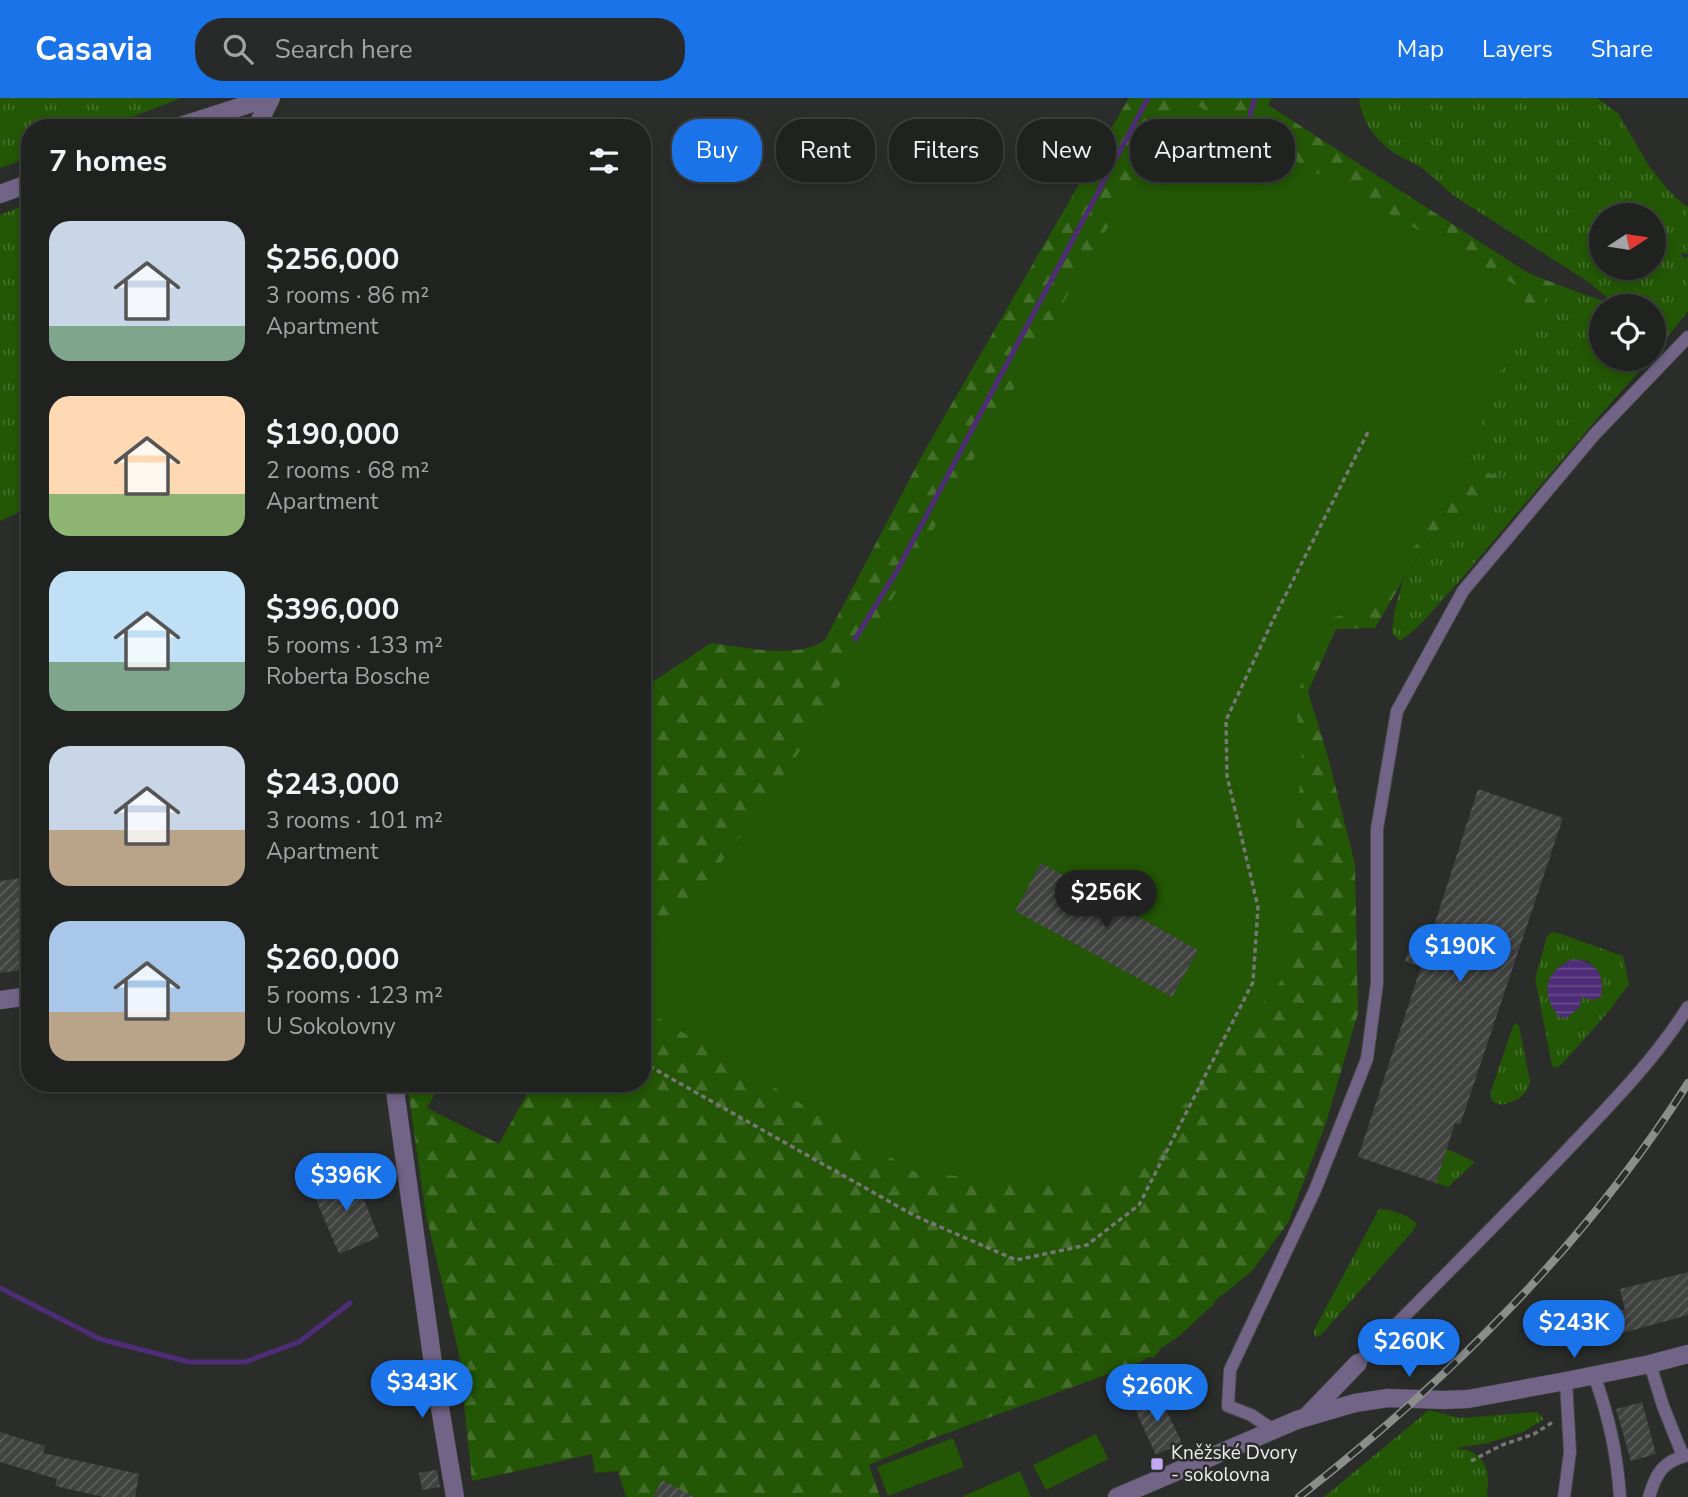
<!DOCTYPE html>
<html lang="en">
<head>
<meta charset="utf-8">
<style>
  :root { --surface:#202220; --page:#282a29; --text:#f1f3f6; --muted:#a2a4a5; --line:#3d3f3e; --accent:#1a73e8 }
  body { margin:0; font-family:"Nunito Sans",sans-serif; background:var(--page); color:var(--text); height:100vh; display:flex; flex-direction:column; font-size:26px; white-space:nowrap }
  * { box-sizing:border-box; margin:0 }
  p { font-size:23px; color:var(--muted) }
  .icon { flex:none; width:38px; height:38px; fill:none; stroke:currentColor; stroke-width:2; stroke-linecap:round; stroke-linejoin:round }
  .map { position:relative; flex:1; overflow:hidden }
  .sheet { position:absolute; left:21px; top:21px; width:630px; height:973px; display:flex; flex-direction:column; background:var(--surface); border-radius:28px; box-shadow:0 4px 10px #0003,0 0 0 2px var(--line) }
  .sheet>* { flex:none }
  .banner { position:absolute; left:672px; top:21px; width:665px; height:63px; display:flex; gap:14px }
  .needle { width:46px; rotate:78deg }
  .buttons { position:absolute; left:1589px; top:105px; display:grid; gap:14px }
  .buttons a { display:grid; place-items:center; width:77px; height:77px; border-radius:50%; background:var(--surface); box-shadow:0 4px 10px #0003,0 0 0 2px var(--line); font-size:35px }
  .price { position:absolute; translate:-50% -60px; padding:0 16px; border-radius:24px; background:var(--accent); color:#fff; font-size:23px; line-height:46px; filter:drop-shadow(0 2px 4px #0008) }
  .price::after { content:''; position:absolute; left:50%; top:42px; width:21px; height:16px; margin-left:-10px; background:inherit; clip-path:polygon(0 0,100% 0,50% 100%) }
  .price.active { background:#222; color:#fff }
  ul { padding:0; list-style:none }
  li { display:flex; align-items:center; gap:21px; height:175px; padding:0 28px }
  li span { display:grid; place-items:center; flex:none; width:196px; height:140px; border-radius:21px; color:#555 }
  li>.icon { margin-inline-start:auto }
  span .icon { width:84px; height:84px; fill:#fffc; stroke-width:1 }
  li b { font-size:30px }
  h2 { display:flex; justify-content:space-between; align-items:center; height:84px; padding:0 28px; font-size:30px }
  .pill { padding:0 24px; border-radius:28px; background:var(--surface); box-shadow:0 4px 10px #0003,0 0 0 2px var(--line); font-size:24px; line-height:63px }
  .pill.active { background:var(--accent); color:#fff }
  header { display:flex; align-items:center; gap:42px; box-sizing:border-box; height:98px; padding:0 35px; background:var(--accent); color:#fff }
  header strong { font-size:33px }
  nav { display:flex; gap:38px; margin-inline-start:auto; font-size:24px }
  .search { width:490px; height:63px; background:var(--page); display:flex; align-items:center; gap:18px; box-sizing:border-box; padding:0 24px; border-radius:28px; color:var(--muted); font-size:26px }
  .map>svg:first-child { display:block }
</style>
</head>
<body>
<header>
<strong>Casavia</strong>
<div class="search"><svg class="icon" aria-label="search" viewBox="0 0 24 24"><circle cx="10" cy="10" r="6"/><path d="M15 15l6 6"/></svg>Search here</div>
<nav><a>Map</a><a>Layers</a><a>Share</a></nav>
</header>
<div class="map">
<svg width="1688" height="1399" viewBox="0 0 1688 1399">
  <defs>
    <pattern id="grass-tufts" width="24" height="20" patternUnits="userSpaceOnUse" patternTransform="scale(1.75)"><rect width="24" height="20" fill="#235605"/><path d="M3 7l-1-3M5 7V3M7 7l1-3M15 17l-1-3M17 17v-4M19 17l1-3" fill="none" stroke="#436f2a"/></pattern>
    <pattern id="forest-firs" width="22" height="20" patternUnits="userSpaceOnUse" patternTransform="scale(1.75)"><rect width="22" height="20" fill="#235605"/><path d="M5 1l3.5 6h-7zM16 11l3.5 6h-7z" fill="#436f2a"/></pattern>
    <pattern id="water-rules" width="6" height="5" patternUnits="userSpaceOnUse" patternTransform="scale(1.75)"><rect width="6" height="5" fill="#4f2c77"/><path d="M0 2.5h6" fill="none" stroke="#684b8a"/></pattern>
    <pattern id="building-hatch" width="6" height="6" patternUnits="userSpaceOnUse" patternTransform="scale(1.75)"><rect width="6" height="6" fill="#414341"/><path d="M-1 1l2-2M0 6l6-6M5 7l2-2" fill="none" stroke="#5d5e5d"/></pattern>
  </defs>
  <rect width="100%" height="100%" fill="#2b2d2b"/>
  <g fill="url(#grass-tufts)" fill-rule="evenodd">
    <path d="M 0,0 L 181,0 L 104,30 L 30,30 L 30,59 L 0,70 Z"/>
    <path d="M 1359,0 L 1597,0 L 1618,15 L 1649,68 L 1670,94 L 1683,106 L 1688,109 L 1688,156 L 1684,155 L 1681,156 L 1683,159 L 1686,160 L 1688,158 L 1688,213 L 1654,256 L 1654,208 L 1601,208 L 1601,261 L 1650,261 L 1602,315 L 1456,487 L 1418,529 L 1400,543 L 1392,535 L 1394,515 L 1403,482 L 1430,441 L 1473,407 L 1495,377 L 1476,370 L 1468,359 L 1494,263 L 1515,234 L 1551,195 L 1561,192 L 1572,192 L 1603,203 L 1609,201 L 1590,185 L 1457,100 C 1445,91 1435,80 1423,71 C 1414,64 1403,61 1394,55 C 1375,41 1361,23 1359,0 ZM 1601,117 L 1654,117 L 1654,170 L 1601,170 Z"/>
    <path d="M 30,105 L 30,409 L 0,423 L 0,117 Z"/>
    <path d="M 1552,834 L 1558,835 L 1623,858 L 1629,886 L 1610,912 L 1562,966 L 1557,970 L 1552,968 L 1535,880 L 1547,839 ZM 1573,861 L 1588,863 L 1600,875 L 1582,899 L 1559,868 Z"/>
    <path d="M 1516,925 L 1519,928 L 1530,983 C 1528,998 1515,1004 1501,1007 L 1492,1003 L 1490,996 L 1513,928 Z"/>
    <path d="M 1447,1051 L 1475,1064 L 1448,1089 L 1436,1085 Z"/>
    <path d="M 1379,1111 C 1390,1111 1410,1118 1417,1126 L 1412,1134 L 1321,1237 L 1316,1239 L 1314,1237 L 1314,1232 Z"/>
    <path d="M 1429,1312 L 1460,1320 L 1537,1314 L 1544,1321 L 1523,1334 L 1488,1345 L 1456,1350 C 1460,1351 1463,1351 1467,1352 C 1490,1360 1489,1379 1487,1399 L 1324,1399 Z"/>
  </g>
  <path fill="url(#forest-firs)" d="M 1129,0 L 1272,0 L 1268,7 L 1528,175 L 1572,192 L 1561,192 L 1551,195 L 1515,234 L 1494,263 L 1468,359 L 1476,370 L 1495,377 L 1503,391 L 1484,408 L 1473,407 L 1430,441 L 1403,482 L 1375,530 L 1336,531 L 1308,594 L 1328,659 L 1355,766 L 1358,915 L 1326,1025 L 1288,1125 L 1252,1173 L 1215,1203 L 1214,1206 L 1178,1239 L 1161,1250 L 1154,1260 L 1148,1259 L 1138,1265 L 928,1342 L 869,1367 L 880,1399 L 626,1399 L 618,1373 L 595,1375 L 592,1356 L 472,1383 L 459,1256 L 426,1117 L 407,985 L 441,985 L 427,1010 L 499,1046 L 533,985 L 642,985 L 642,591 L 711,545 C 742,549 799,562 825,542 L 925,352 Z"/>
  <g fill="#235605">
    <path d="M 1184,0 L 1528,194 L 1462,380 L 1373,509 L 1331,520 L 1295,600 L 1302,661 L 1283,880 L 1119,1090 L 917,1075 L 642,910 L 642,870 L 779,687 L 917,460 L 1053,222 Z"/>
    <path d="M 1096,1336 L 1108,1361 L 1046,1392 L 1033,1367 Z"/>
    <path d="M 953,1340 L 964,1369 L 888,1398 L 877,1369 Z"/>
    <path d="M 1020,1373 L 1031,1399 L 964,1399 L 964,1398 Z"/>
  </g>
  <path fill="url(#water-rules)" d="M 1573,861 C 1596,864 1605,875 1601,899 L 1593,902 L 1582,899 L 1579,910 L 1566,920 L 1559,919 C 1540,894 1544,874 1573,861 Z"/>
  <g fill="none" stroke-linecap="round" stroke-linejoin="round">
    <g stroke="#4f2c77" stroke-width="5">
      <path d="M 1250,16 L 1255,0"/>
      <path d="M 855,541 L 898,471 L 1148,0"/>
      <path d="M 0,1190 L 100,1241 L 189,1264 L 245,1264 L 299,1244 L 350,1205"/>
    </g>
  </g>
  <g fill="url(#building-hatch)">
    <path d="M 1478,691 L 1563,720 L 1460,1027 L 1455,1025 L 1436,1085 L 1358,1059 L 1421,869 L 1405,863 L 1410,847 L 1426,853 Z"/>
    <path d="M 1041,765 L 1198,852 L 1172,899 L 1015,813 Z"/>
    <path d="M 30,779 L 30,871 L 0,875 L 0,783 Z"/>
    <path d="M 353,1075 L 379,1139 L 339,1156 L 312,1092 Z"/>
    <path d="M 1688,1174 L 1688,1217 L 1600,1241 L 1595,1220 L 1625,1212 L 1620,1191 Z"/>
    <path d="M 1158,1295 L 1182,1345 L 1156,1357 L 1133,1307 Z"/>
    <path d="M 1642,1304 L 1656,1356 L 1631,1363 L 1616,1311 Z"/>
    <path d="M 0,1334 L 45,1348 L 43,1355 L 139,1376 L 135,1399 L 104,1399 L 55,1388 L 57,1381 L 0,1364 Z"/>
    <path d="M 437,1372 L 440,1389 L 422,1392 L 419,1375 Z"/>
    <path d="M 662,1382 L 694,1399 L 653,1399 Z"/>
  </g>
  <g fill="none" stroke-linecap="round" stroke-linejoin="round">
    <defs>
      <g id="service">
        <path d="M 1358,1265 C 1429,1193 1502,1121 1571,1048 C 1613,1004 1656,960 1688,909"/>
        <path d="M 1650,1266 L 1663,1308 L 1683,1358"/>
        <path d="M 1594,1277 C 1609,1319 1617,1355 1620,1399"/>
        <path d="M 1272,1331 L 1251,1317 L 1228,1308 L 1230,1272 L 1315,1092 L 1367,961 L 1377,885 L 1377,731 L 1397,613 L 1463,493 L 1595,336 L 1688,239"/>
        <path d="M 1564,1399 L 1570,1354 L 1566,1283"/>
        <path d="M 1649,1399 C 1656,1375 1663,1363 1688,1357"/>
      </g>
      <g id="minor">
        <path d="M 174,30 L 268,0"/>
        <path d="M 256,30 L 271,0"/>
        <path d="M 0,96 L 30,85"/>
        <path d="M 0,902 L 30,898"/>
        <path d="M 394,985 L 435,1280 L 455,1399"/>
        <path d="M 1307,1318 L 1358,1265"/>
      </g>
      <path id="tertiary" d="M 1117,1399 L 1297,1322 L 1355,1305 L 1388,1300 L 1444,1302 L 1468,1301 L 1566,1283 L 1650,1266 L 1688,1256"/>
    </defs>
    <use href="#service" stroke="#464846" stroke-width="14"/>
    <use href="#minor" stroke="#464846" stroke-width="19"/>
    <use href="#tertiary" stroke="#464846" stroke-width="19"/>
    <g stroke="#757775" stroke-width="3.5" stroke-dasharray="5 3.5" stroke-linecap="butt">
      <path d="M 642,964 L 915,1118 L 1016,1162 L 1087,1147 L 1139,1107 L 1253,884 L 1258,809 L 1227,678 L 1226,622 L 1273,522 L 1369,332"/>
      <path d="M 1471,1363 L 1502,1347 L 1534,1336 L 1553,1324"/>
    </g>
    <use href="#service" stroke="#726487" stroke-width="12"/>
    <use href="#minor" stroke="#726487" stroke-width="18"/>
    <use href="#tertiary" stroke="#726487" stroke-width="18"/>
    <defs>
      <path id="rail" d="M 1299,1399 C 1450,1281 1585,1147 1688,985"/>
    </defs>
    <use href="#rail" stroke="#8c8e8c" stroke-width="8"/>
    <use href="#rail" stroke="#2b2d2b" stroke-width="5" stroke-dasharray="16" stroke-linecap="butt"/>
  </g>
  <rect fill="#c4a7f1" stroke="#2b2d2b" stroke-width="2.5" x="1150" y="1359" width="14" height="14" rx="3.5"/>
  <g text-anchor="middle" dominant-baseline="central" stroke-width="5" stroke-linejoin="round" paint-order="stroke">
    <g font-size="19" fill="#ecedeb" stroke="#2b2d2b" text-anchor="start">
      <text x="1171" y="1355">Kněžské Dvory<tspan x="1171" dy="22">- sokolovna</tspan></text>
    </g>
  </g>
</svg>
<div class="buttons">
<a><svg class="needle" viewBox="-14 -14 28 28"><path d="M0-13l5 13h-10z" fill="#e53935"/><path d="M0 13l5-13h-10z" fill="#a2a4a5"/></svg></a>
<a><svg class="icon" aria-label="locate" viewBox="0 0 24 24"><circle cx="12" cy="12" r="6"/><path d="M12 2v4M12 18v4M2 12h4M18 12h4"/></svg></a>
</div>
<b class="price active" style="left:1106px;top:832px">$256K</b>
<b class="price" style="left:1460px;top:886px">$190K</b>
<b class="price" style="left:346px;top:1115px">$396K</b>
<b class="price" style="left:1574px;top:1262px">$243K</b>
<b class="price" style="left:1409px;top:1281px">$260K</b>
<b class="price" style="left:422px;top:1322px">$343K</b>
<b class="price" style="left:1157px;top:1326px">$260K</b>
<div class="banner">
<a class="pill active">Buy</a>
<a class="pill">Rent</a>
<a class="pill">Filters</a>
<a class="pill">New</a>
<a class="pill">Apartment</a>
</div>
<section class="sheet">
<h2>7 homes<svg class="icon" aria-label="filters" viewBox="0 0 24 24"><path d="M4 7h16M4 17h16"/><circle cx="9" cy="7" r="2"/><circle cx="15" cy="17" r="2"/></svg></h2>
<ul>
<li><span style="background:linear-gradient(#c9d6e8 75%,#7fa58c 0)"><svg class="icon" aria-label="home" viewBox="0 0 24 24"><path d="M3 11l9-7 9 7M6 9v11h12V9"/></svg></span><div><b>$256,000</b><p>3 rooms · 86 m²</p><p>Apartment</p></div></li>
<li><span style="background:linear-gradient(#ffd9b3 70%,#8fb573 0)"><svg class="icon" aria-label="home" viewBox="0 0 24 24"><path d="M3 11l9-7 9 7M6 9v11h12V9"/></svg></span><div><b>$190,000</b><p>2 rooms · 68 m²</p><p>Apartment</p></div></li>
<li><span style="background:linear-gradient(#bfe0f5 65%,#7fa58c 0)"><svg class="icon" aria-label="home" viewBox="0 0 24 24"><path d="M3 11l9-7 9 7M6 9v11h12V9"/></svg></span><div><b>$396,000</b><p>5 rooms · 133 m²</p><p>Roberta Bosche</p></div></li>
<li><span style="background:linear-gradient(#c9d6e8 60%,#b9a48a 0)"><svg class="icon" aria-label="home" viewBox="0 0 24 24"><path d="M3 11l9-7 9 7M6 9v11h12V9"/></svg></span><div><b>$243,000</b><p>3 rooms · 101 m²</p><p>Apartment</p></div></li>
<li><span style="background:linear-gradient(#a9c7e8 65%,#b9a48a 0)"><svg class="icon" aria-label="home" viewBox="0 0 24 24"><path d="M3 11l9-7 9 7M6 9v11h12V9"/></svg></span><div><b>$260,000</b><p>5 rooms · 123 m²</p><p>U Sokolovny</p></div></li>
</ul>
</section>
</div>
</body>
</html>
